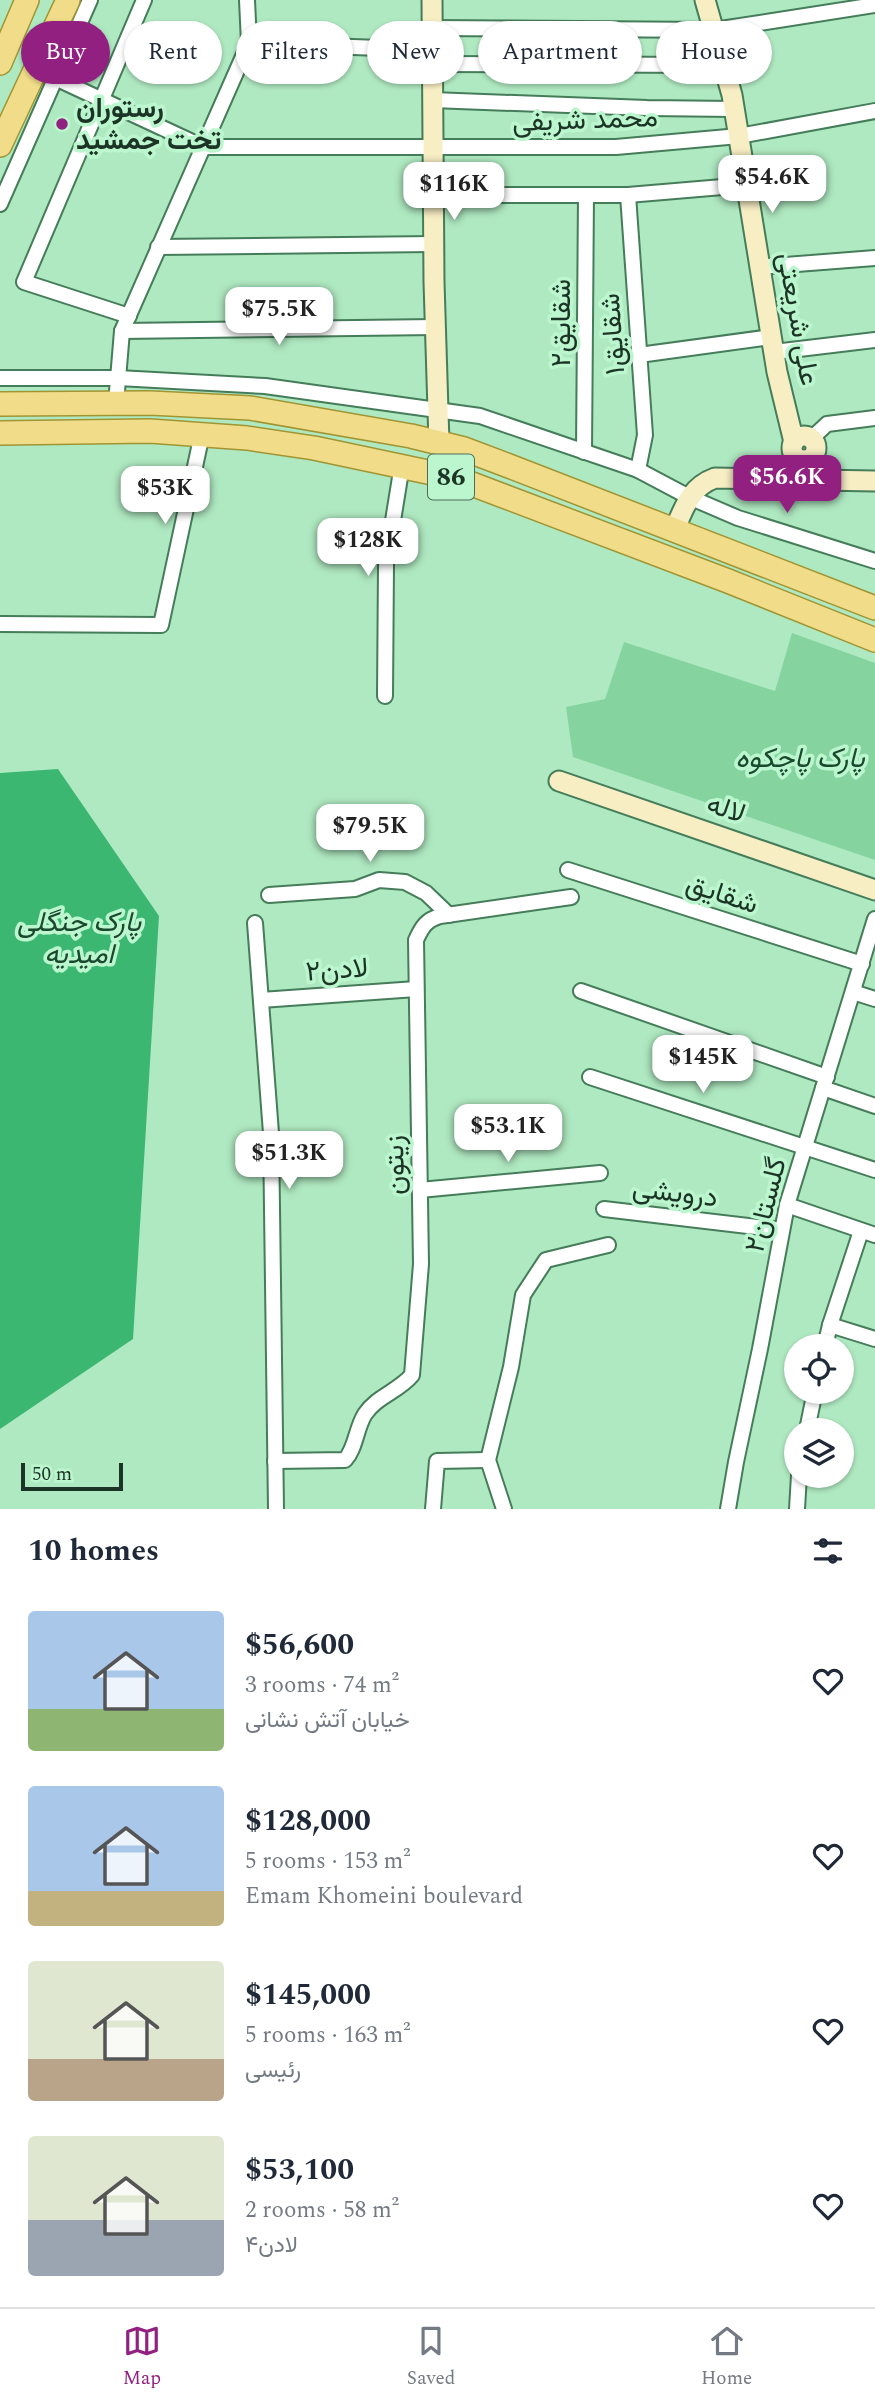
<!DOCTYPE html>
<html lang="en">
<head>
<meta charset="utf-8">
<style>
  :root { --surface:#fff; --page:#f2f2f3; --text:#1f2937; --muted:#747a83; --line:#e0e1e3; --accent:#912080 }
  body { margin:0; font-family:Spectral,Vazirmatn,serif; background:var(--page); color:var(--text); height:100vh; display:flex; flex-direction:column; font-size:26px; white-space:nowrap }
  * { box-sizing:border-box; margin:0 }
  p { font-size:23px; color:var(--muted) }
  .icon { flex:none; width:38px; height:38px; fill:none; stroke:currentColor; stroke-width:2; stroke-linecap:round; stroke-linejoin:round }
  .map { position:relative; height:1509px; overflow:hidden }
  .panel { display:flex; flex-direction:column; background:var(--surface); flex:1 }
  .panel>* { flex:none }
  .top-card { position:absolute; left:21px; top:21px; width:833px; height:63px; display:flex; gap:14px }
  .tools { position:absolute; left:784px; top:1334px; display:grid; gap:14px }
  .tools a { display:grid; place-items:center; width:70px; height:70px; border-radius:50%; background:var(--surface); box-shadow:0 2px 5px #0004; font-size:35px }
  .scale { position:absolute; left:21px; bottom:18px; width:102px; box-sizing:border-box; padding-left:7px; border:4px solid #1c3425; border-top:0; font-size:19px; line-height:24px; white-space:nowrap; color:#1c3425; -webkit-text-stroke:5px #bbf6ce; paint-order:stroke }
  .price { position:absolute; translate:-50% -60px; padding:0 16px; border-radius:14px; background:#fff; color:#222; font-size:23px; line-height:46px; filter:drop-shadow(0 2px 4px #0008) }
  .price::after { content:''; position:absolute; left:50%; top:42px; width:21px; height:16px; margin-left:-10px; background:inherit; clip-path:polygon(0 0,100% 0,50% 100%) }
  .price.selected { background:var(--accent); color:#fff }
  ul { padding:0; list-style:none }
  li { display:flex; align-items:center; gap:21px; height:175px; padding:0 28px }
  li span { display:grid; place-items:center; flex:none; width:196px; height:140px; border-radius:7px; color:#555 }
  li>.icon { margin-inline-start:auto }
  span .icon { width:84px; height:84px; fill:#fffc; stroke-width:1 }
  li b { font-size:30px }
  h2 { display:flex; justify-content:space-between; align-items:center; height:84px; padding:0 28px; font-size:30px }
  .tag { padding:0 24px; border-radius:32px; background:var(--surface); box-shadow:0 2px 5px #0004; font-size:24px; line-height:63px }
  .tag.selected { background:var(--accent); color:#fff }
  .tab-bar { display:flex; justify-content:space-around; align-items:center; height:98px; border-top:2px solid var(--line); background:var(--surface); font-size:19px; color:var(--muted) }
  .tab-bar a { display:grid; justify-items:center; gap:4px }
  .tab-bar .selected { color:var(--accent) }
  .map>svg:first-child { display:block }
</style>
</head>
<body>
<div class="map">
<svg width="875" height="1509" viewBox="0 0 875 1509">
  <rect width="100%" height="100%" fill="#afe9c1"/>
  <path fill="#85d4a0" d="M 792,633 L 875,663 L 875,860 L 573,757 L 566,707 L 605,699 L 624,642 L 775,691 Z"/>
  <path fill="#3bb772" d="M 58,769 L 159,916 L 133,1339 L 0,1429 L 0,773 Z"/>
  <g fill="none" stroke-linecap="round" stroke-linejoin="round">
    <defs>
      <g id="street">
        <path d="M 431,28 L 714,30 L 875,5"/>
        <path d="M 249,43 L 432,50"/>
        <path d="M 432,64 L 723,65"/>
        <path d="M 36,69 L 203,147 L 616,147 L 739,136 L 875,111"/>
        <path d="M 432,100 L 647,108 L 734,109"/>
        <path d="M 433,195 L 628,195 L 746,185"/>
        <path d="M 628,195 L 645,435 L 638,470"/>
        <path d="M 0,204 L 90,0"/>
        <path d="M 158,247 L 434,244"/>
        <path d="M 760,267 L 875,258"/>
        <path d="M 129,316 L 24,282 L 144,0"/>
        <path d="M 122,331 L 436,327"/>
        <path d="M 774,352 L 875,340"/>
        <path d="M 639,355 L 771,337"/>
        <path d="M 0,378 L 118,378 L 265,386 L 480,416 L 638,470 L 689,497 L 738,518 L 875,561"/>
        <path d="M 116,403 L 122,331 L 249,43 L 247,0"/>
        <path d="M 811,439 L 827,424 L 875,418"/>
        <path d="M 584,452 L 586,195"/>
        <path d="M 0,624 L 161,625 L 202,434"/>
        <path d="M 385,696 L 386,564 L 402,465"/>
        <path d="M 568,870 L 862,964"/>
        <path d="M 269,895 L 355,889 L 379,880 L 405,882 L 426,893 L 449,915"/>
        <path d="M 255,923 L 271,1133 L 276,1509"/>
        <path d="M 581,991 L 827,1077"/>
        <path d="M 853,992 L 875,999"/>
        <path d="M 261,1000 L 416,989"/>
        <path d="M 590,1077 L 875,1170"/>
        <path d="M 823,1088 L 875,1106"/>
        <path d="M 420,1190 L 600,1173"/>
        <path d="M 787,1205 L 875,1235"/>
        <path d="M 604,1209 L 782,1230"/>
        <path d="M 861,1231 L 830,1325 L 875,1339"/>
        <path d="M 825,1346 L 830,1325"/>
        <path d="M 807,1430 L 815,1391"/>
        <path d="M 275,1461 L 345,1460 C 356,1448 356,1428 365,1414 C 377,1396 399,1391 412,1375 L 421,1264 L 416,940 C 422,927 426,920 440,916 L 571,897"/>
        <path d="M 433,1509 L 437,1461 L 488,1460"/>
        <path d="M 504,1509 L 488,1460 L 511,1367 L 523,1295 L 546,1260 L 608,1245"/>
        <path d="M 728,1509 L 736,1462 L 760,1349 L 787,1205 L 875,919"/>
        <path d="M 797,1509 L 799,1475"/>
      </g>
      <g id="secondary">
        <path d="M 432,0 L 434,282 L 439,443"/>
        <path d="M 705,0 L 732,95 L 777,372 L 794,442"/>
        <circle cx="804" cy="448" r="12"/>
        <path d="M 674,531 C 684,508 690,487 715,478 L 875,481"/>
        <path d="M 559,781 L 875,890"/>
      </g>
      <g id="primary">
        <path d="M 0,63 L 27,0"/>
        <path d="M 0,145 L 68,0"/>
        <path d="M 0,404 L 150,403 L 250,408 L 411,436 L 464,449 L 509,466 L 875,608"/>
        <path d="M 0,433 L 150,431 L 247,438 L 314,448 L 456,478 L 728,581 L 875,640"/>
      </g>
    </defs>
    <use href="#street" stroke="#457c59" stroke-width="18"/>
    <use href="#secondary" stroke="#457c59" stroke-width="23"/>
    <use href="#primary" stroke="#a19433" stroke-width="26"/>
    <use href="#street" stroke="#fff" stroke-width="14"/>
    <use href="#secondary" stroke="#f8eec4" stroke-width="19"/>
    <use href="#primary" stroke="#f1dd89" stroke-width="23"/>
  </g>
  <circle fill="#912080" stroke="#bbf6ce" stroke-width="2.5" cx="62" cy="124" r="7"/>
  <g text-anchor="middle" dominant-baseline="central" stroke-width="7" stroke-linejoin="round" paint-order="stroke">
    <rect fill="#bbf6ce" stroke="#4c6e58" stroke-width="2" x="428" y="454.5" width="46" height="45" rx="5"/>
    <g font-size="26" font-weight="bold" fill="#1c3425">
      <text x="451" y="477">86</text>
    </g>
    <g font-size="28" font-weight="bold" fill="#1c3425" stroke="#bbf6ce" text-anchor="start">
      <text x="76" y="108">رستوران<tspan x="76" dy="32">تخت جمشید</tspan></text>
    </g>
    <g font-size="28" fill="#1c3425" stroke="#bbf6ce">
      <text transform="translate(585 120) rotate(-2)">محمد شریفی</text>
      <text transform="translate(798 319) rotate(80)">علی شریعتی</text>
      <text transform="translate(561 323) rotate(-90)">شقایق۲</text>
      <text transform="translate(613 334) rotate(-94)">شقایق۱</text>
      <text transform="translate(726 809) rotate(19)">لاله</text>
      <text transform="translate(722 894) rotate(18)">شقایق</text>
      <text transform="translate(337 970) rotate(-4)">لادن۲</text>
      <text transform="translate(395 1165) rotate(-91)">زیتون</text>
      <text transform="translate(675 1193) rotate(7)">درویشی</text>
      <text transform="translate(766 1205) rotate(-76)">گلستان۲</text>
    </g>
    <g font-size="28" font-style="italic" fill="#1a4a2e" stroke="#bbf6ce">
      <text x="800" y="758">پارک پاچکوه</text>
      <text x="79" y="922">پارک جنگلی<tspan x="79" dy="32">امیدیه</tspan></text>
    </g>
  </g>
</svg>
<div class="tools">
<a><svg class="icon" aria-label="locate" viewBox="0 0 24 24"><circle cx="12" cy="12" r="6"/><path d="M12 2v4M12 18v4M2 12h4M18 12h4"/></svg></a>
<a><svg class="icon" aria-label="layers" viewBox="0 0 24 24"><path d="M12 4l9 5-9 5-9-5zM3 14l9 5 9-5"/></svg></a>
</div>
<div class="scale">50 m</div>
<b class="price" style="left:772px;top:215px">$54.6K</b>
<b class="price" style="left:454px;top:222px">$116K</b>
<b class="price" style="left:279px;top:347px">$75.5K</b>
<b class="price selected" style="left:787px;top:515px">$56.6K</b>
<b class="price" style="left:165px;top:526px">$53K</b>
<b class="price" style="left:368px;top:578px">$128K</b>
<b class="price" style="left:370px;top:864px">$79.5K</b>
<b class="price" style="left:703px;top:1095px">$145K</b>
<b class="price" style="left:508px;top:1164px">$53.1K</b>
<b class="price" style="left:289px;top:1191px">$51.3K</b>
<div class="top-card">
<a class="tag selected">Buy</a>
<a class="tag">Rent</a>
<a class="tag">Filters</a>
<a class="tag">New</a>
<a class="tag">Apartment</a>
<a class="tag">House</a>
</div>
</div>
<section class="panel">
<h2>10 homes<svg class="icon" aria-label="filters" viewBox="0 0 24 24"><path d="M4 7h16M4 17h16"/><circle cx="9" cy="7" r="2"/><circle cx="15" cy="17" r="2"/></svg></h2>
<ul>
<li><span style="background:linear-gradient(#a9c7e8 70%,#8fb573 0)"><svg class="icon" aria-label="home" viewBox="0 0 24 24"><path d="M3 11l9-7 9 7M6 9v11h12V9"/></svg></span><div><b>$56,600</b><p>3 rooms · 74 m²</p><p>خیابان آتش نشانی</p></div><svg class="icon" aria-label="heart" viewBox="0 0 24 24"><path d="M12 20l-8-8c-3-5 5-10 8-4 3-6 11-1 8 4z"/></svg></li>
<li><span style="background:linear-gradient(#a9c7e8 75%,#c2b280 0)"><svg class="icon" aria-label="home" viewBox="0 0 24 24"><path d="M3 11l9-7 9 7M6 9v11h12V9"/></svg></span><div><b>$128,000</b><p>5 rooms · 153 m²</p><p>Emam Khomeini boulevard</p></div><svg class="icon" aria-label="heart" viewBox="0 0 24 24"><path d="M12 20l-8-8c-3-5 5-10 8-4 3-6 11-1 8 4z"/></svg></li>
<li><span style="background:linear-gradient(#dfe7d0 70%,#b9a48a 0)"><svg class="icon" aria-label="home" viewBox="0 0 24 24"><path d="M3 11l9-7 9 7M6 9v11h12V9"/></svg></span><div><b>$145,000</b><p>5 rooms · 163 m²</p><p>رئیسی</p></div><svg class="icon" aria-label="heart" viewBox="0 0 24 24"><path d="M12 20l-8-8c-3-5 5-10 8-4 3-6 11-1 8 4z"/></svg></li>
<li><span style="background:linear-gradient(#dfe7d0 60%,#9aa5b1 0)"><svg class="icon" aria-label="home" viewBox="0 0 24 24"><path d="M3 11l9-7 9 7M6 9v11h12V9"/></svg></span><div><b>$53,100</b><p>2 rooms · 58 m²</p><p>لادن۴</p></div><svg class="icon" aria-label="heart" viewBox="0 0 24 24"><path d="M12 20l-8-8c-3-5 5-10 8-4 3-6 11-1 8 4z"/></svg></li>
</ul>
</section>
<nav class="tab-bar">
<a class="selected"><svg class="icon" aria-label="map" viewBox="0 0 24 24"><path d="M3 6l6-2 6 2 6-2v14l-6 2-6-2-6 2zM9 4v14M15 6v14"/></svg>Map</a>
<a><svg class="icon" aria-label="saved" viewBox="0 0 24 24"><path d="M7 4h10v16l-5-4-5 4z"/></svg>Saved</a>
<a><svg class="icon" aria-label="home" viewBox="0 0 24 24"><path d="M3 11l9-7 9 7M6 9v11h12V9"/></svg>Home</a>
</nav>
</body>
</html>
